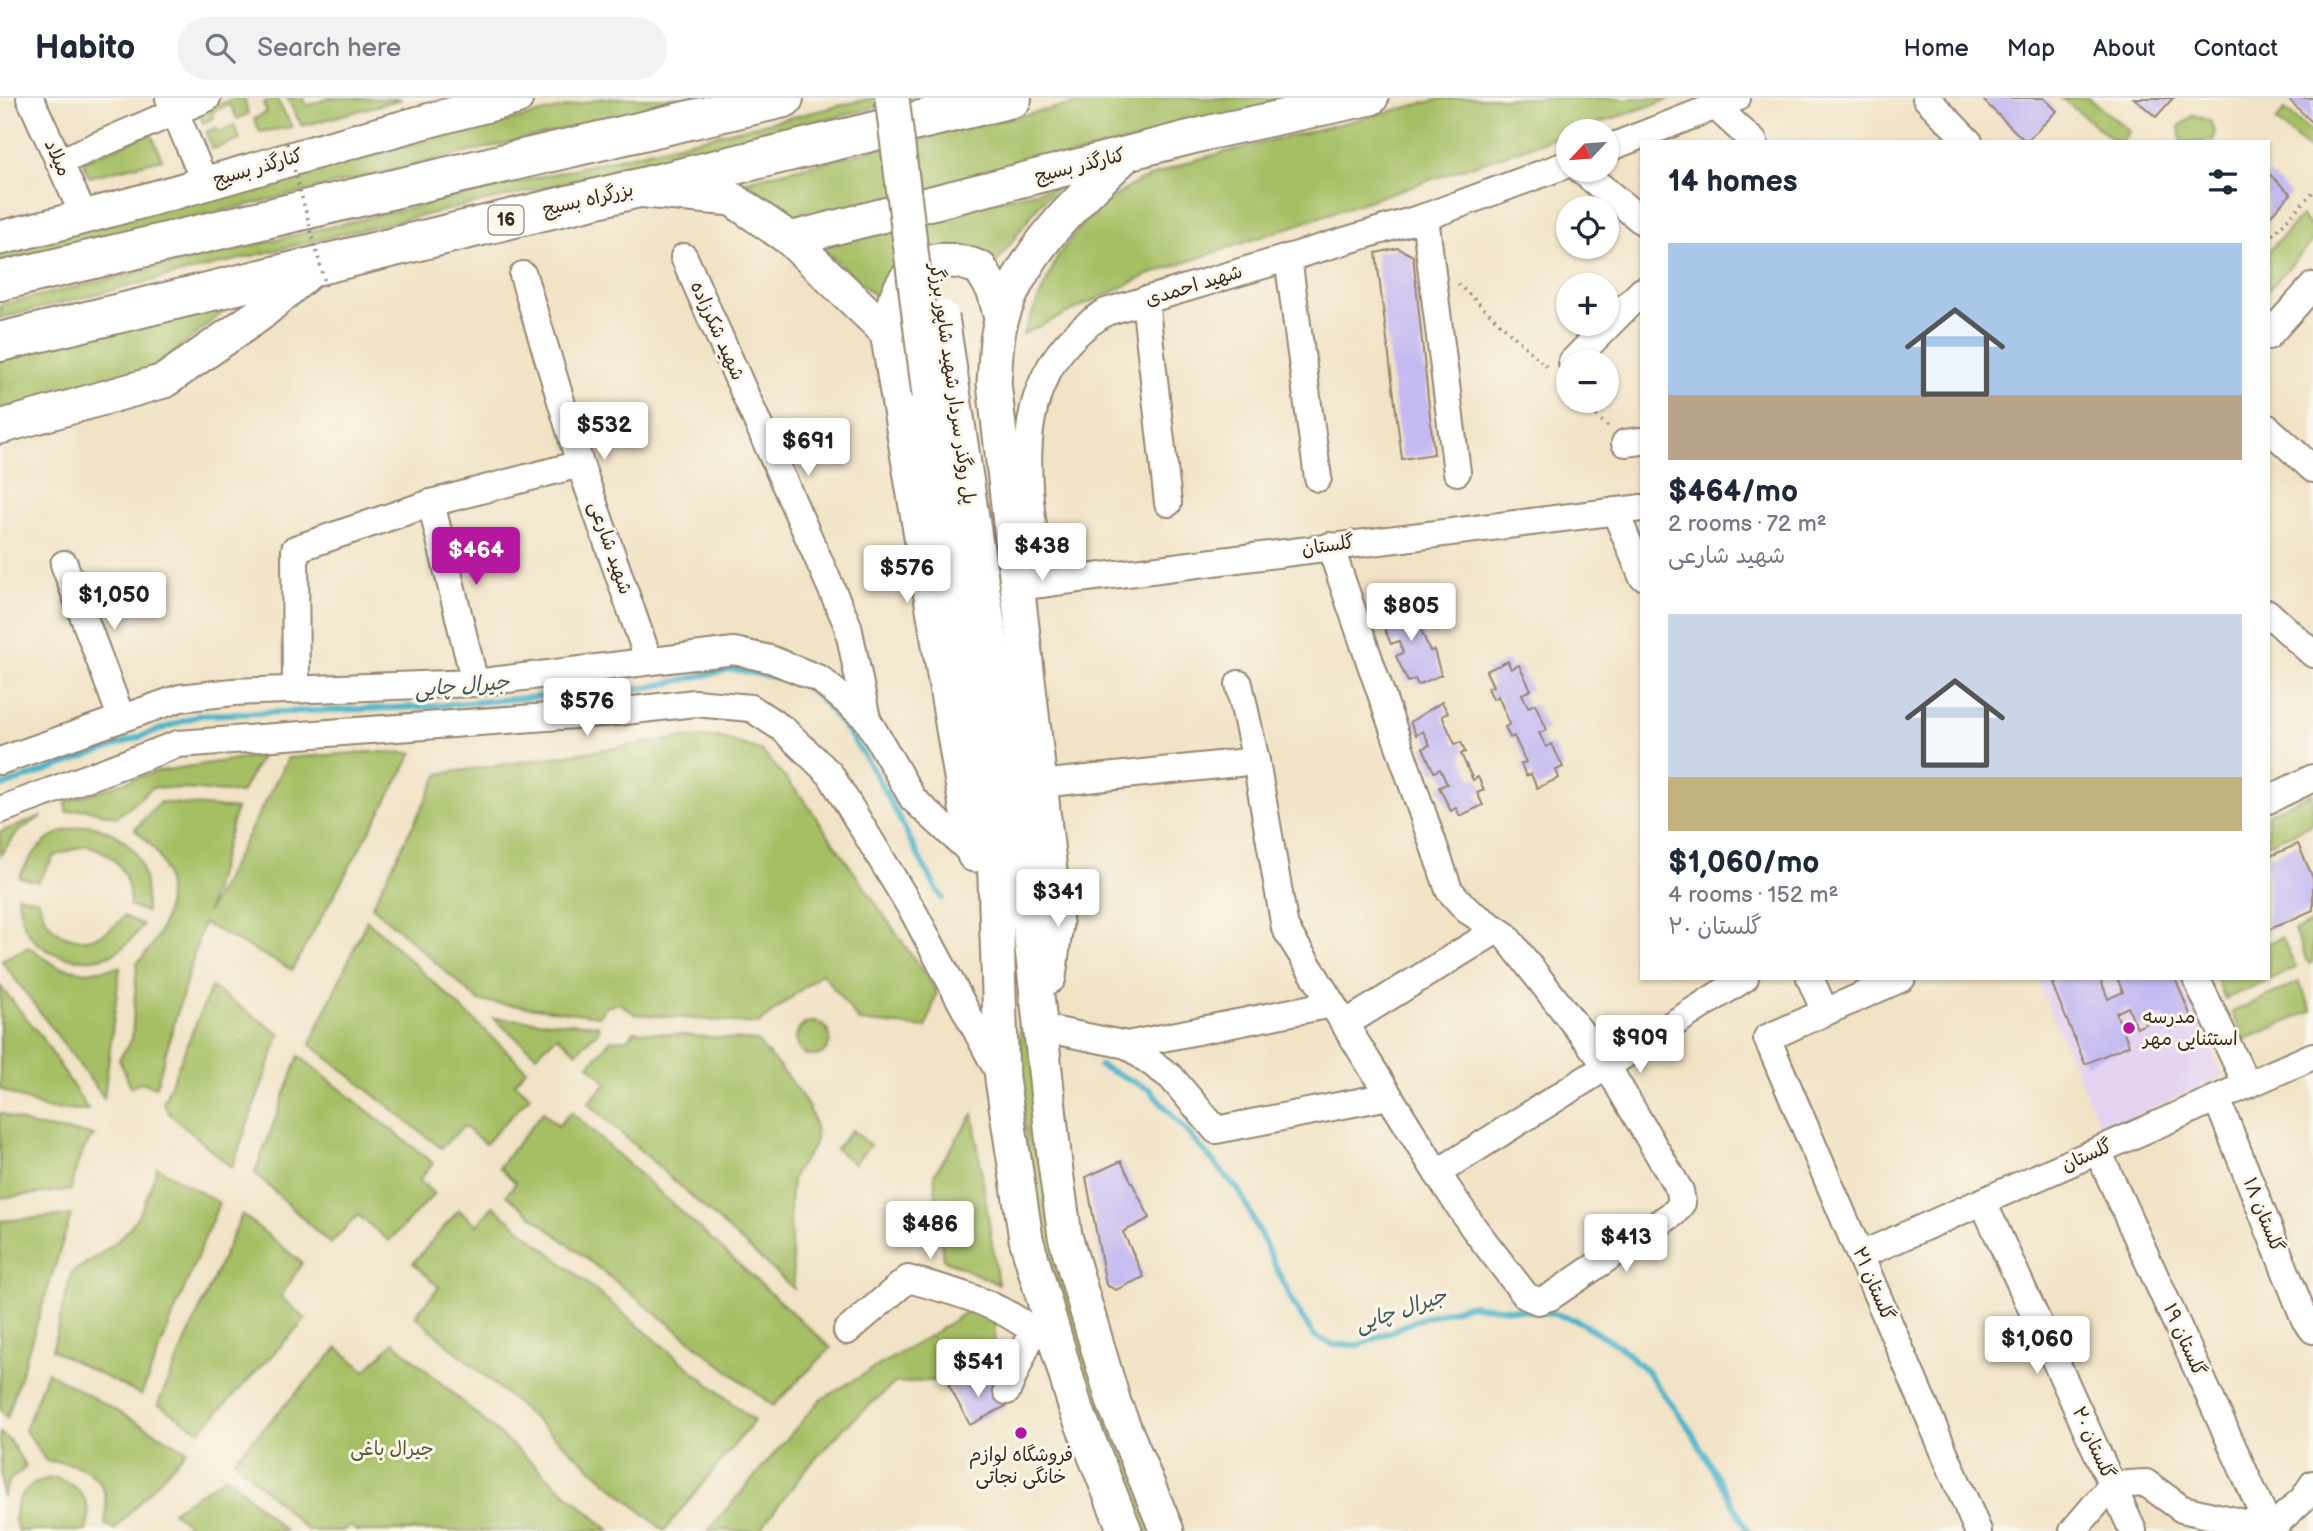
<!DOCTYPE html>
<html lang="en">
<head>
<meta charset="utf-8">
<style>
  :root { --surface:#fff; --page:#f2f2f3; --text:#1f2937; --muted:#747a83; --line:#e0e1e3; --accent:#b5179e }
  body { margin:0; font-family:"Balsamiq Sans","Playpen Sans Arabic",sans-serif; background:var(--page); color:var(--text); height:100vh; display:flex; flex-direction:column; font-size:26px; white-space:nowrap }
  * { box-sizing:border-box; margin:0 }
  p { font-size:23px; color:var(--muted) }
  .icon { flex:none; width:38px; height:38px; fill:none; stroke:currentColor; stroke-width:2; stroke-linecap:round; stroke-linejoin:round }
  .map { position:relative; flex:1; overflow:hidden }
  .panel { position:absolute; left:1640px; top:42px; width:630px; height:840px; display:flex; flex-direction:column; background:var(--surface); border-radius:0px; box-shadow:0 2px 5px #0004 }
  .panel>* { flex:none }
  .needle { width:46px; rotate:244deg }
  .controls { position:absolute; left:1556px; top:21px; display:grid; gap:14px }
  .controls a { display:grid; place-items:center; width:63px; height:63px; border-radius:50%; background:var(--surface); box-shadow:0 2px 5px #0004; font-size:35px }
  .price { position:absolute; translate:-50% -60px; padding:0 16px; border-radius:7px; background:#fff; color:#222; font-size:23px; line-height:46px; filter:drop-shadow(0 2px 4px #0008) }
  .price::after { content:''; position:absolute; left:50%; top:42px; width:21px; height:16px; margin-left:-10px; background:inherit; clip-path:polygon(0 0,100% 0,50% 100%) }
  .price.selected { background:var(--accent); color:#fff }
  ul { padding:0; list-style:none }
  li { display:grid; align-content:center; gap:14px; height:371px; padding:0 28px }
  li span { display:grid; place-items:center; height:217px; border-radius:0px; color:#555 }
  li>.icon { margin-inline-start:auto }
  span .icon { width:126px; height:126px; fill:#fffc; stroke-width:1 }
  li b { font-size:30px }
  h2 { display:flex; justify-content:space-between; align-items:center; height:84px; padding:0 28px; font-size:30px }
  header { display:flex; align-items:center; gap:42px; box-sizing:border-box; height:98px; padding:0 35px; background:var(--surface); border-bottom:2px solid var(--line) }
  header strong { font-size:33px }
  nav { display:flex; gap:38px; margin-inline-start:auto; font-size:24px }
  .search { width:490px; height:63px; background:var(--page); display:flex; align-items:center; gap:18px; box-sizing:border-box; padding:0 24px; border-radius:38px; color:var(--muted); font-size:26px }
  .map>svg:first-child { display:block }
</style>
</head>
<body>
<header>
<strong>Habito</strong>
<div class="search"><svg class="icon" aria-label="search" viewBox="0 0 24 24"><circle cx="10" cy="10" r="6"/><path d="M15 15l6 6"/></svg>Search here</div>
<nav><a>Home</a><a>Map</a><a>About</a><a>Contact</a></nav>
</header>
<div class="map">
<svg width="2313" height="1433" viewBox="0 0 2313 1433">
  <rect width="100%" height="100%" fill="#fbf7ec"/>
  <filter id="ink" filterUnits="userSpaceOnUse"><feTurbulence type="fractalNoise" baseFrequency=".0143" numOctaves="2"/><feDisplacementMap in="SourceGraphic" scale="14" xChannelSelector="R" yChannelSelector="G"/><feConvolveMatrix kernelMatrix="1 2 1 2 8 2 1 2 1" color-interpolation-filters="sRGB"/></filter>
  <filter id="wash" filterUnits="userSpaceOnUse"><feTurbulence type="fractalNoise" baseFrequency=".00686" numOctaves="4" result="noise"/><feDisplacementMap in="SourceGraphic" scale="28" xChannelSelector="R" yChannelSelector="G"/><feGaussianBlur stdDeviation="1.57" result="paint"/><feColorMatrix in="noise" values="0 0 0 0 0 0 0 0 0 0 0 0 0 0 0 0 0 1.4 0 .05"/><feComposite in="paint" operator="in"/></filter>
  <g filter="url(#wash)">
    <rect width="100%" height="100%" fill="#f1e3c6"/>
    <path fill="#e4d3f1" d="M 2036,880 L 2180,880 L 2223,979 L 2102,1032 Z"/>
    <g fill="#a6bf65" stroke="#707442" stroke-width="2">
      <path d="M 233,0 L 244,0 L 248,16 L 237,21 L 230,6 L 212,14 L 214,20 L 203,25 L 199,15 Z"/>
      <path d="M 276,0 L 292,29 L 260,34 L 254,21 L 267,14 L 263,5 Z"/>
      <path d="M 287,0 L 303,0 L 307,8 L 329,0 L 402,1 L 302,28 Z"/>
      <path d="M 603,0 L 696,0 L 0,166 L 0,147 Z"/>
      <path d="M 872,0 L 912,0 L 711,52 L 350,134 L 0,220 L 0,207 Z"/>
      <path d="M 1103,0 L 1309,0 L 798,124 L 746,83 L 962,30 Z"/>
      <path d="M 1444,0 L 1673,0 L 1148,177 L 1023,236 L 1058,158 L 1091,114 L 1139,83 L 1194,62 Z"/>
      <path d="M 2061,0 L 2088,0 L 2130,33 L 2121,44 L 2116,44 Z"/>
      <path d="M 2285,12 L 2313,35 L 2312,54 L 2276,23 Z"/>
      <path d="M 2193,17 L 2210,23 L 2215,34 L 2213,44 L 2181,44 L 2179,29 Z"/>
      <path d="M 234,27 L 240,42 L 212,51 L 206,34 L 216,29 L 219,35 Z"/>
      <path d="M 151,35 L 162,61 L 89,79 L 83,63 Z"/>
      <path d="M 1059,88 L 1038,108 L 995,167 C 937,145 906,132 876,199 L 818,146 Z"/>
      <path d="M 2301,118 L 2313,130 L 2313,143 L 2268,192 L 2268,154 Z"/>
      <path d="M 245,196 L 146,277 L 0,311 L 0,253 Z"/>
      <path d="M 718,639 L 761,652 L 805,703 L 937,894 L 926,930 L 859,923 L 822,875 L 758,926 L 635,916 L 619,905 L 606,909 L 599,918 L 479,903 L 372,808 L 439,676 L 680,640 Z"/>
      <path d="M 370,654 L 413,655 L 292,872 L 203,825 L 156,989 L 141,984 L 131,989 L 119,961 L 132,941 L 137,865 C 166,837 179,792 157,755 C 152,746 142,739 135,731 L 160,704 L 236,711 L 207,815 L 288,660 Z"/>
      <path d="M 262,657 L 241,695 L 153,689 L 117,719 L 84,711 L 66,714 L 66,704 L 154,674 Z"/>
      <path d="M 2313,695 L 2313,726 L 2268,746 L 2268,715 Z"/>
      <path d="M 42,718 L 18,734 L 0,757 L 0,734 Z"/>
      <path d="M 90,727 C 140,740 147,768 146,814 L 130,808 C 130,775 117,756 86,747 L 54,758 L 38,784 L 19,779 C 35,747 53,731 90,727 Z"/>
      <path d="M 17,797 L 39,802 C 47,849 98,853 124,818 L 143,827 C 135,837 128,847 116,854 C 87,870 40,860 25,829 C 21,819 19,807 17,797 Z"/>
      <path d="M 367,822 L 526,971 L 515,985 L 530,998 L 485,1046 L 464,1028 L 441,1050 L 310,946 Z"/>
      <path d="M 2313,824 L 2313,864 L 2309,866 L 2294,832 Z"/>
      <path d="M 2282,839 L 2296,870 L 2225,901 L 2216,880 L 2268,880 L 2268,845 Z"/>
      <path d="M 29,849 L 58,869 L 86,874 L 120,869 L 104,1000 L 1,862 Z"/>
      <path d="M 2299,884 L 2312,913 L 2244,942 L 2232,914 Z"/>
      <path d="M 0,888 L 41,938 L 88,1012 L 46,1011 L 0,991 Z"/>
      <path d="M 211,889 L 280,936 L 232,1070 L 169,1015 L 163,1005 Z"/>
      <path d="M 1018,900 L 1031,948 L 1153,1433 L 1138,1433 L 1093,1326 L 1038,1121 L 1026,1048 Z"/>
      <path d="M 493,920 L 598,927 L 599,932 L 577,954 L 557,938 L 536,957 Z"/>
      <circle cx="813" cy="941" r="17"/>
      <path d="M 634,933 L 757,943 C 776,967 822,1010 815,1042 C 812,1058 794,1069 792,1083 C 787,1116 793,1158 794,1191 L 588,1005 L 607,985 L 589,967 L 611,942 L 627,941 Z"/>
      <path d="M 299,958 L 433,1065 L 419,1082 L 434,1096 L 389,1143 L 358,1117 L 330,1146 L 255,1075 Z"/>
      <path d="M 543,1014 L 558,1028 L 571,1014 L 831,1250 L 773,1308 L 506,1097 L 516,1085 L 499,1069 Z"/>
      <path d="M 0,1015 L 33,1028 L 94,1037 C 80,1053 75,1071 71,1092 L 0,1100 Z"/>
      <path d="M 973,1016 L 998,1186 L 943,1161 L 934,1076 Z"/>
      <path d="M 852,1032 L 870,1047 L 854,1066 L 836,1051 Z"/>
      <path d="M 157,1069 L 219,1105 L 141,1297 L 52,1252 L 72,1174 C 124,1143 141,1127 157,1069 Z"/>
      <path d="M 493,1108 L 754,1323 L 664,1433 L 415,1218 L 439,1189 L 413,1165 L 459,1112 L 477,1127 Z"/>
      <path d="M 242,1116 L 302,1165 L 281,1199 L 306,1221 L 200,1333 L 158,1306 Z"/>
      <path d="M 71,1117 L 7,1320 L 0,1311 L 0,1123 Z"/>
      <path d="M 973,1209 L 995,1220 L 994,1279 L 895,1285 L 845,1329 L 806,1371 L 759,1433 L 708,1433 L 820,1302 L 936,1234 Z"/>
      <path d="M 394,1244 L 610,1433 L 356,1433 L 350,1427 L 343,1433 L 308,1433 L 234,1362 L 338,1250 L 365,1273 Z"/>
      <path d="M 47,1274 L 187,1352 L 114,1432 L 105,1426 C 113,1381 87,1364 46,1363 L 25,1332 Z"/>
      <path d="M 0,1335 L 10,1343 L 26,1369 L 9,1383 L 2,1400 Z"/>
      <path d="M 227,1378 L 285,1433 L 196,1433 L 172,1413 Z"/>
      <path d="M 55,1380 C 81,1387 94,1407 86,1433 L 18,1433 C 7,1405 27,1382 55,1380 Z"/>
    </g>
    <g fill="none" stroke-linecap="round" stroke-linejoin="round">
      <g stroke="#4cb4ca" stroke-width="6">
        <path d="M 803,588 C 817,594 824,605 834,617 C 883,674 904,738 942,800"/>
        <path d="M 0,689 L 200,617 L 419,609 L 651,589 L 731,571 L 786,581"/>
        <path d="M 1100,968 L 1149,991 L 1240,1094 L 1294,1207 L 1314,1238 L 1334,1247 L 1360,1247 L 1417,1222 L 1469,1207 L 1551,1215 L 1576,1222 L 1619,1248 L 1646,1272 L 1691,1333 L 1748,1433"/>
      </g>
    </g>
    <g id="blocks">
      <g fill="#c5baf1">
        <path d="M 1981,0 L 2044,0 L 2057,13 L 2026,44 Z"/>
        <path d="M 2134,0 L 2173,0 L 2156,19 Z"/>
        <path d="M 2291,0 L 2313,0 L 2313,25 L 2289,2 Z"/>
        <path d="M 2268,75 L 2291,96 L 2268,120 Z"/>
        <path d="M 1398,150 L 1413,158 L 1434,356 L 1402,361 L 1376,155 Z"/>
        <path d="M 1408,502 L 1414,515 L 1419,513 L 1422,521 L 1417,523 L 1430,553 L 1434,552 L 1441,577 L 1418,587 L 1415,581 L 1408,584 L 1396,558 L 1403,555 L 1399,543 L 1391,546 L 1379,518 L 1387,515 L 1386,511 Z"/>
        <path d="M 1508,563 L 1511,571 L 1519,567 L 1531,592 L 1522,596 L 1528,609 L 1535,606 L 1547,632 L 1539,635 L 1546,649 L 1552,646 L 1563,669 L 1556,672 L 1559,680 L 1537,690 L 1531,676 L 1526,678 L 1521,666 L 1526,664 L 1514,638 L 1510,640 L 1505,629 L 1510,626 L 1498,598 L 1493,601 L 1488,590 L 1493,588 L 1486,573 Z"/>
        <path d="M 1442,604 L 1448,615 L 1442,618 L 1455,646 L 1461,644 L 1465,654 L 1461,656 L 1473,682 L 1478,679 L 1484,692 L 1477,695 L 1483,707 L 1460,718 L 1456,710 L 1451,713 L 1439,689 L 1447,686 L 1440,671 L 1434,674 L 1423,650 L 1430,647 L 1423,633 L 1416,637 L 1410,624 Z"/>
        <path d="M 2298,746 L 2313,780 L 2313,812 L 2268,832 L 2268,759 Z"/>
        <path d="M 2065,880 L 2100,880 L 2108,901 L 2123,894 L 2117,880 L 2175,880 L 2192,921 L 2170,932 L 2164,917 L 2137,930 L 2128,909 L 2116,915 L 2129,947 L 2085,966 L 2052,886 Z"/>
        <path d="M 1121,1063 L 1150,1120 L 1123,1134 L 1144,1179 L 1116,1192 L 1106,1187 L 1086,1079 Z"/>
        <path d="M 994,1283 L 1006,1308 L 970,1327 L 948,1286 Z"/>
      </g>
    </g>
  </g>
  <g filter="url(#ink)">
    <use href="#blocks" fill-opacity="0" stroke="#968672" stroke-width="2"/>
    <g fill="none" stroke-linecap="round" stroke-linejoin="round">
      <defs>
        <g id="minor">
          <path d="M 30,0 L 85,120"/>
          <path d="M 169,0 L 205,85"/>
          <path d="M 1926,0 L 1969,44"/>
          <path d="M 1715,8 L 1754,44"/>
          <path d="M 1606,51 L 1737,0"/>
          <path d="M 59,64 L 207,0"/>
          <path d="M 1581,72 L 1642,123"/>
          <path d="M 1425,119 L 1457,374"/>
          <path d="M 684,159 L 848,528 L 867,621"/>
          <path d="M 1288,160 L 1318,380"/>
          <path d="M 523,177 L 580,366 L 649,563"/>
          <path d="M 1145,202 L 1168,405"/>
          <path d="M 2268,238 L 2313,188"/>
          <path d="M 1572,264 L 1642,193"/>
          <path d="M 2268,330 L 2313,371"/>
          <path d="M 1625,345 L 1642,343"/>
          <path d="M 431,405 L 475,585"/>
          <path d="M 1615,413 L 1642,478"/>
          <path d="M 1330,448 L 1449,792 L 1467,812 L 1505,837 L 1607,968 L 1437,1075"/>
          <path d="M 64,466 L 121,619"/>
          <path d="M 1041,486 C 1027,385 1003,276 1106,214 L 1425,119 L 1568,66"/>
          <path d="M 1024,488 L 1642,410"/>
          <path d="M 2268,515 L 2313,556"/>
          <path d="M 1239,586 L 1256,663"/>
          <path d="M 296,591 L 295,451 L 431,405 L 580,366"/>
          <path d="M 0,663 L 180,600 L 233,594 L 475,585 L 734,553 L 770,561 L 820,581 L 867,621 L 913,701 L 974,757"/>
          <path d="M 1040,686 L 1256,663 L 1285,830 L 1437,1075 L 1473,1129 L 1526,1198 L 1538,1203 L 1550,1199 L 1674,1115 L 1682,1105 L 1680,1093 L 1607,968 L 1745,880"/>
          <path d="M 2268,702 L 2313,680"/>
          <path d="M 0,712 L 178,646 L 616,614 L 695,605 L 751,610 L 783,631 L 830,676 L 914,815 L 1001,979"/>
          <path d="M 1810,880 L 1825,914"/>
          <path d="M 1902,880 L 1767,940 L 1978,1433"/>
          <path d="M 2196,880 L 2247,987"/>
          <path d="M 1345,926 L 1497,832"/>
          <path d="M 1042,930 L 1127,947 L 1171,979 L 1216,1032 L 1389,998"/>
          <path d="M 1127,947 L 1332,906"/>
          <path d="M 2217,1001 L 2305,1222 L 2313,1232"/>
          <path d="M 2098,1053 L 2270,1431"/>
          <path d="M 1983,1104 L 2133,1433"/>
          <path d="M 1861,1157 L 2313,958"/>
          <path d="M 847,1233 L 908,1181 C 952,1193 997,1204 1033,1233 L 1049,1226"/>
          <path d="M 1007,1293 L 1033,1233"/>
          <path d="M 2073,1433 L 2112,1387 L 2146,1385 L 2182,1411 L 2270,1431"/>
          <path d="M 2268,1433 L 2303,1401 L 2313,1386"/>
        </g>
        <g id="major">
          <path d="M 646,93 L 732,101 L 790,141 L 887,234 L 974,757"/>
          <path d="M 0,140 C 174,99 343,42 516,0"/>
          <path d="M 790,141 L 1211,34 L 1371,0"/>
          <path d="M 887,234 C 896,178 921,147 980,170 L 994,193 L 1001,220"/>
          <path d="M 953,293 L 1020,738 L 1055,1066 L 1065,1138 L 1114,1305 L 1167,1433"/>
          <path d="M 929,297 L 993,724 L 1002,981 L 1026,1141 L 1075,1308 L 1125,1433"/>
          <path d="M 0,329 L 164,283 L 260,216 L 318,166"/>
          <path d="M 1049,879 L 1056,825 L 994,285 C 996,264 995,240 1002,220 C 1022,154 1077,103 1126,57"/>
        </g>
        <g id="highway">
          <path d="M 0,183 L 784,0"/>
          <path d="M 0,244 L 1012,0"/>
        </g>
      </defs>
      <use href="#minor" stroke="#968672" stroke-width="30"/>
      <use href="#major" stroke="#968672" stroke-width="37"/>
      <use href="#highway" stroke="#968672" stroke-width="42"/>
      <g stroke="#968672" stroke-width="3.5" stroke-dasharray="2 5" stroke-linecap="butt">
        <path d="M 2268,142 L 2313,94"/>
        <path d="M 1458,186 L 1549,271"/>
        <path d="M 1581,303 L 1609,330"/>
      </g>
      <use href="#minor" stroke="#fff" stroke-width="26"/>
      <use href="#major" stroke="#fff" stroke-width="33"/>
      <use href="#highway" stroke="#fff" stroke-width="38"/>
      <defs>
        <g id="major-bridge">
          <path d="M 892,0 L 929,297"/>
          <path d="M 942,219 L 953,293"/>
        </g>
      </defs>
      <use href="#major-bridge" stroke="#968672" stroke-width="37" stroke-linecap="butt"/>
      <path stroke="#968672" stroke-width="3.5" stroke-dasharray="2 5" stroke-linecap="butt" d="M 287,45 L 326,188"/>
      <use href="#major-bridge" stroke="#fff" stroke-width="33"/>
    </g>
  </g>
  <g fill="#b5179e" stroke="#fbf7ec" stroke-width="2.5">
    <circle cx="2129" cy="930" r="7"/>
    <circle cx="1021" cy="1335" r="7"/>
  </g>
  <g text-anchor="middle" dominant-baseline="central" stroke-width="6" stroke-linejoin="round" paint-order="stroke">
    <rect fill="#fbf7ec" stroke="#75685c" stroke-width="2" x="488.5" y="107.5" width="35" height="29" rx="5"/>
    <g font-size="18" font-weight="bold" fill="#3b2a1e">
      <text x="506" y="122">16</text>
    </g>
    <g font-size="19" fill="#3b2a1e" stroke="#fbf7ec">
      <text transform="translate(57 60) rotate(66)">میلاد</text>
      <text transform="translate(1080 68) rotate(-14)">کنارگذر بسیج</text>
      <text transform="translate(258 70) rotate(-16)">کنارگذر بسیج</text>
      <text transform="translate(588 102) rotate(-13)">بزرگراه بسیج</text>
      <text transform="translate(1194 188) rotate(-17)">شهید احمدی</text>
      <text transform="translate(717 233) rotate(66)">شهید شکرزاده</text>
      <text transform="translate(952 286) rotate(82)">پل روگذر سردار شهید شاپور برزگر</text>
      <text transform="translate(1328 448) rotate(-8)">گلستان</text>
      <text transform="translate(610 450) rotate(71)">شهید شارعی</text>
      <text transform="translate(2087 1058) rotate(-24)">گلستان</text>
      <text transform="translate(2263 1117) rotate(68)">گلستان ۱۸</text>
      <text transform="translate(1873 1186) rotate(67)">گلستان ۲۱</text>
      <text transform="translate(2184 1242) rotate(66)">گلستان ۱۹</text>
      <text transform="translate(2093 1345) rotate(66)">گلستان ۲۰</text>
    </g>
    <g font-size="19" fill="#3b2a1e" stroke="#fbf7ec" text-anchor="start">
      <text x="2143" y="919">مدرسه<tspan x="2143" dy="22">استثنایی مهر</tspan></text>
      <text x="1021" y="1357" text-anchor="middle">فروشگاه لوازم<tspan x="1021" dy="22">خانگی نجاتی</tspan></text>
    </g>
    <g font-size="19" fill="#5b5733" stroke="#fbf7ec">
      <text x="392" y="1351">جیرال باغی</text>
    </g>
    <g font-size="21" font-style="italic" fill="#415a5a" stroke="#fbf7ec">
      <text transform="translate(462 588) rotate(-5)">جیرال چایی</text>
      <text transform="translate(1401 1212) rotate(-19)">جیرال چایی</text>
    </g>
  </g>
</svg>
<div class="controls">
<a><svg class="needle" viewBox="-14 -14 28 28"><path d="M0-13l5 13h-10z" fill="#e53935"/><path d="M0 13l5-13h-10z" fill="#747a83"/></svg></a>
<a><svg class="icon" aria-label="locate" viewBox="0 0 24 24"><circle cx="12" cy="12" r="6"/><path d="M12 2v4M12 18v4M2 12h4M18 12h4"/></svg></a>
<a>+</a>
<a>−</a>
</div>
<b class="price" style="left:604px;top:364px">$532</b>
<b class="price" style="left:808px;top:380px">$691</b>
<b class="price" style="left:1042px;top:485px">$438</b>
<b class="price selected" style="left:476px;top:489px">$464</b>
<b class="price" style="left:907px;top:507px">$576</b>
<b class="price" style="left:114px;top:534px">$1,050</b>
<b class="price" style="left:1411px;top:545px">$805</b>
<b class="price" style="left:587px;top:640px">$576</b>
<b class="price" style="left:1058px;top:831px">$341</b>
<b class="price" style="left:1640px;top:977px">$909</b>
<b class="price" style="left:930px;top:1163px">$486</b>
<b class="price" style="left:1626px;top:1176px">$413</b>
<b class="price" style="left:2037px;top:1278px">$1,060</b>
<b class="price" style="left:978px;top:1301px">$541</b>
<section class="panel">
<h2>14 homes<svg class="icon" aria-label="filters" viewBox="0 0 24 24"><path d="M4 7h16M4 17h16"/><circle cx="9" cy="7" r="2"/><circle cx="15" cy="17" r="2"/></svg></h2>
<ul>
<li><span style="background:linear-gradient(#a9c7e8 70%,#b9a48a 0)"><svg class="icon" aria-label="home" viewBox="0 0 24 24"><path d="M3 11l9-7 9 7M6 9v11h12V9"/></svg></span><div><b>$464/mo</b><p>2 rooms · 72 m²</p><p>شهید شارعی</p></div></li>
<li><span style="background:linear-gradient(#c9d6e8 75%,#c2b280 0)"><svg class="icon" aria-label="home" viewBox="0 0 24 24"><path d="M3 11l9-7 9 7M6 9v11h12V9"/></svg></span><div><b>$1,060/mo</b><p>4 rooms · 152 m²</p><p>گلستان ۲۰</p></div></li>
</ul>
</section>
</div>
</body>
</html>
